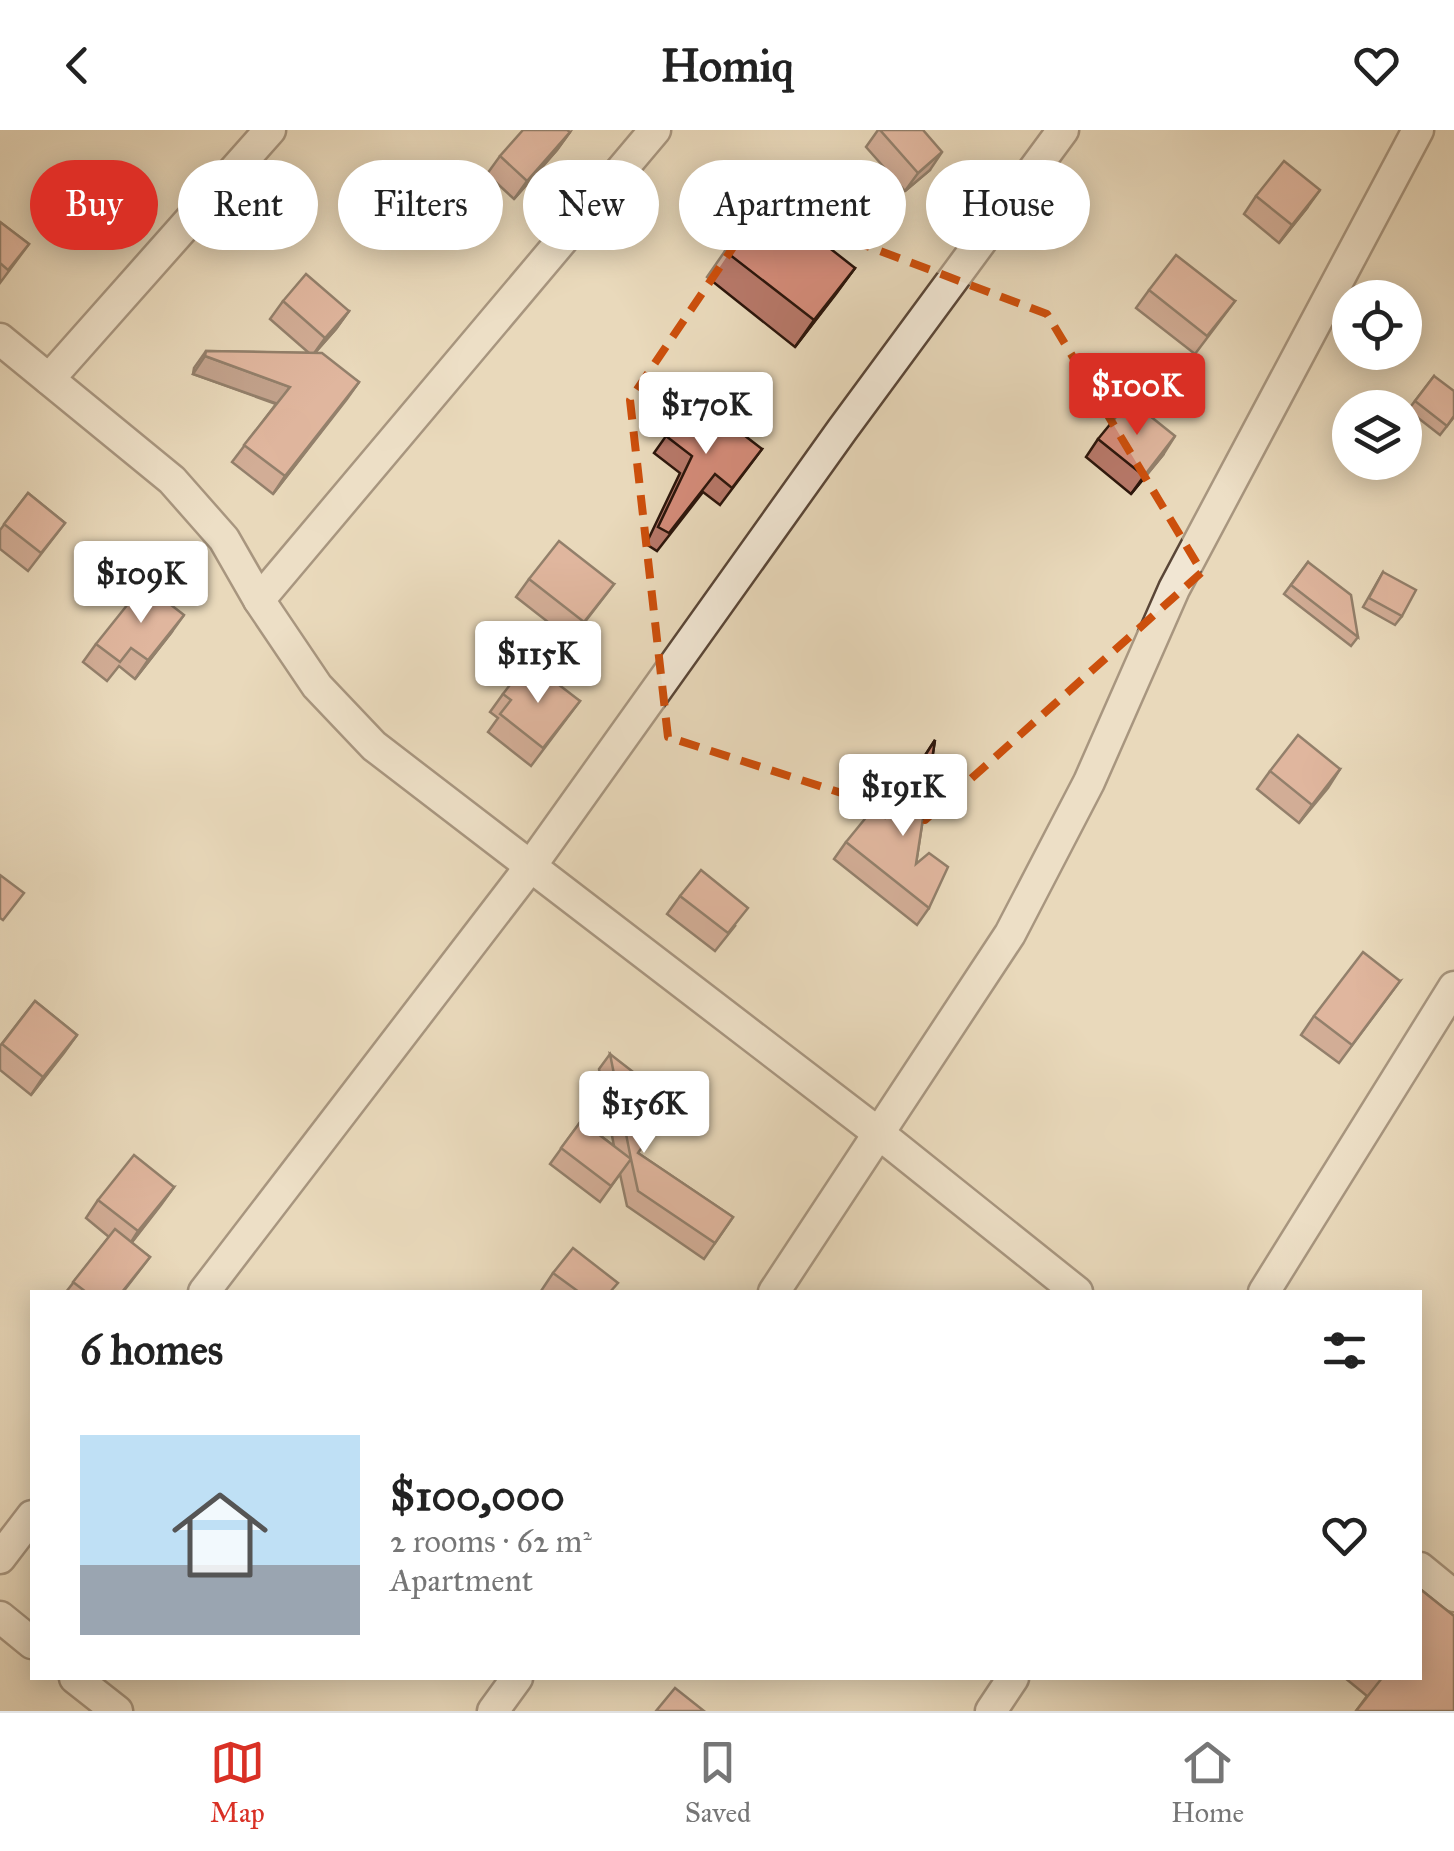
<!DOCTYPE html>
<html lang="en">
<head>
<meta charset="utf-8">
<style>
  :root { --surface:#fff; --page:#f2f2f2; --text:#222; --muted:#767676; --line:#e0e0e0; --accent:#d93025 }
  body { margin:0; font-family:"IM FELL Great Primer",serif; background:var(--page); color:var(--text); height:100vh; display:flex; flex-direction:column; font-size:38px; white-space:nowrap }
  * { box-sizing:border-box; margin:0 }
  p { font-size:32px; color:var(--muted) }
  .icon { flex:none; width:55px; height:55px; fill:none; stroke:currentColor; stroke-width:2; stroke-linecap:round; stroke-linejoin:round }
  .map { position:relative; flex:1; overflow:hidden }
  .drawer { position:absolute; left:30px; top:1160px; width:1392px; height:390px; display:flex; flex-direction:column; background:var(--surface); border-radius:0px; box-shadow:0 5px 25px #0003 }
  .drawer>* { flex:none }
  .guide { position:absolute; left:30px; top:30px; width:1395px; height:90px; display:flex; gap:20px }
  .buttons { position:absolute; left:1332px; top:150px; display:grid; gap:20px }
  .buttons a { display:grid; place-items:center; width:90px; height:90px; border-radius:50%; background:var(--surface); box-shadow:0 5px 25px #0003; font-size:50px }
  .price { position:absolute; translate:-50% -85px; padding:0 22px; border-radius:10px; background:#fff; color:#222; font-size:32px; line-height:65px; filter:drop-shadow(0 2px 5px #0008) }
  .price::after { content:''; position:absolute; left:50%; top:60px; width:30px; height:22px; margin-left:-15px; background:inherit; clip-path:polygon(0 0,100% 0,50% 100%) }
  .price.selected { background:var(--accent); color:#fff }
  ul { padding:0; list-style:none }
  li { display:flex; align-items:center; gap:30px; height:250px; padding:0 50px }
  li span { display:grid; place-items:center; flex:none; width:280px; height:200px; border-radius:0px; color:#555 }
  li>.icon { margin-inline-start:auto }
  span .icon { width:120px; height:120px; fill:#fffc; stroke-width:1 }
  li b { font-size:42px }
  h2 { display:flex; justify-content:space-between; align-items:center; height:120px; padding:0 50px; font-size:42px }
  .tag { padding:0 35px; border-radius:45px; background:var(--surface); box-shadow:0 5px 25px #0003; font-size:35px; line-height:90px }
  .tag.selected { background:var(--accent); color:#fff }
  header { display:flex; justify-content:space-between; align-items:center; height:130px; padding:0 50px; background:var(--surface); font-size:45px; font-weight:700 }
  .dock { display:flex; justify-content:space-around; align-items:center; height:140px; border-top:2px solid var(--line); background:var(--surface); font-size:28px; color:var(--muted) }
  .dock a { display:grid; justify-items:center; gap:5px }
  .dock .selected { color:var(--accent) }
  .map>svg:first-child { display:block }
</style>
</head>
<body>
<header><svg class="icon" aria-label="back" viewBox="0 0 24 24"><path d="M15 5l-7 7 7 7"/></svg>Homiq<svg class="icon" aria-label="heart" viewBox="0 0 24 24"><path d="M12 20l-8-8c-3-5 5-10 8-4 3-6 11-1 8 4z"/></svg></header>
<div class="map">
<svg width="1454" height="1581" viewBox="0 0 1454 1581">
  <rect width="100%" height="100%" fill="#e9d9bb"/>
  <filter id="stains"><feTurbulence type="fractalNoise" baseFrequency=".002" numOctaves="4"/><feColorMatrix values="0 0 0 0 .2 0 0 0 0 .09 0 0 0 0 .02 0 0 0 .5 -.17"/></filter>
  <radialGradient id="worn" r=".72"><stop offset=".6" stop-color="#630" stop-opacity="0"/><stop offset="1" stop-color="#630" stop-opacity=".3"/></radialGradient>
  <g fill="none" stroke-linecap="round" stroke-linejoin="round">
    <defs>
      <g id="minor">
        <path d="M 0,209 L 172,350 L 224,409 L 259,470 L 317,556 L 374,616 L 877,1002 L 1077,1162"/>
        <path d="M 49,249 L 270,0"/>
        <path d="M 259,470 L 655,0"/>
        <path d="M 204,1162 L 530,737 L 842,300 L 1063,0"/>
        <path d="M 774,1162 L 1010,804 L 1089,652 L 1174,459 L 1418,0"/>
        <path d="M 1264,1162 L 1454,857"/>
        <path d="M 0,1428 L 32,1386"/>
        <path d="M 1420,1438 L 1454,1466"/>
        <path d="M 0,1487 L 32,1513"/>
        <path d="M 75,1548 L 117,1581"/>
        <path d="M 493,1581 L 517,1548"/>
        <path d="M 991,1581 L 1013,1548"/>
      </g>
    </defs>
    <use href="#minor" stroke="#5a4637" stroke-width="35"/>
    <use href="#minor" stroke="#f1e6d3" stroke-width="30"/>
  </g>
  <g fill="#b77869" stroke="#2b150b" stroke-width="2.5">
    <path d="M 878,0 L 923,0 L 930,40 L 905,61 L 866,17 Z"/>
    <path d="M 570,2 L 557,20 L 514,69 L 487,44 L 500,26 Z"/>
    <path d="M 1256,66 L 1307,78 L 1279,113 L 1244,84 Z"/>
    <path d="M 0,92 L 29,114 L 0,153 Z"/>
    <path d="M 775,107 L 855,138 L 795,217 L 707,147 L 725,121 Z"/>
    <path d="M 1149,160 L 1235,171 L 1195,224 L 1136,178 Z"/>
    <path d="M 283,171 L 349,181 L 336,199 L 315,223 L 359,252 L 273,364 L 232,332 L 276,274 L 193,244 L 194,238 L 206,221 L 309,223 L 270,189 Z"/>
    <path d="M 1434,246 L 1454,287 L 1440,305 L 1408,280 Z"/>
    <path d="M 666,306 L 762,319 L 720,375 L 703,362 L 657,421 L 646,414 L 680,343 L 654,323 Z"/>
    <path d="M 1098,309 L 1163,325 L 1131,364 L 1086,327 Z"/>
    <path d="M 28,363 L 65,393 L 28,441 L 0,419 L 0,400 Z"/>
    <path d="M 1308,432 L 1358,507 L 1351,516 L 1284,464 Z"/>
    <path d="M 1383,442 L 1402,486 L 1395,495 L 1363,477 Z"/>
    <path d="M 529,449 L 614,454 L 571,510 L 516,467 Z"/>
    <path d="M 171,503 L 135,549 L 119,536 L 107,551 L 83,532 L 96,514 Z"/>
    <path d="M 531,546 L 580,571 L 531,636 L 488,602 L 498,588 L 490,582 L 503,564 Z"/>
    <path d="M 935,610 L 916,734 L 929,778 L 917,795 L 834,729 L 846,712 L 884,688 Z"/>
    <path d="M 1340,639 L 1299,693 L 1257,659 L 1270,641 Z"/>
    <path d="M 680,766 L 735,796 L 715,821 L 667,784 Z"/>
    <path d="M 1400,851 L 1339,933 L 1301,905 L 1314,886 Z"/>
    <path d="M 35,871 L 77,905 L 31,965 L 0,940 L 0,916 Z"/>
    <path d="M 610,924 L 638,1023 L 733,1087 L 704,1129 L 627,1076 L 620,1044 L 600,1072 L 550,1034 L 581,991 L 614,1016 L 599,939 Z"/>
    <path d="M 174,1057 L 131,1113 L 150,1127 L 123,1162 L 66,1162 L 109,1107 L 86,1088 L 98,1070 Z"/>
    <path d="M 553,1143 L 611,1162 L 543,1162 L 541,1161 Z"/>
    <path d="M 1420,1459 L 1454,1486 L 1454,1581 L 1356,1581 L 1367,1566 L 1345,1548 L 1420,1548 Z"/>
  </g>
  <g fill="#956255" stroke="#2b150b" stroke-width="2.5">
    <path d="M 570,2 L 557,20 L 514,69 L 527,51 Z"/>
    <path d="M 942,22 L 930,40 L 905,61 L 918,43 Z"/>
    <path d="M 1320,60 L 1307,78 L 1279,113 L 1292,95 Z"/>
    <path d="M 855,138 L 836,164 L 795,217 L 814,190 Z"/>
    <path d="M 349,181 L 336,199 L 312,226 L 325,208 Z"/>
    <path d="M 205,226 L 290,257 L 278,274 L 193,244 Z"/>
    <path d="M 359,252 L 347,269 L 273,364 L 285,346 Z"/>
    <path d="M 1175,306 L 1163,325 L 1131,364 L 1144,346 Z"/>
    <path d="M 184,485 L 171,503 L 135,549 L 148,530 Z"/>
    <path d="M 1340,639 L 1328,658 L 1299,693 L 1312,675 Z"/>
    <path d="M 77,905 L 64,923 L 31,965 L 43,947 Z"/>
    <path d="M 174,1057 L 161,1075 L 126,1120 L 138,1101 Z"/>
  </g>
  <g fill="#d58c7a" stroke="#2b150b" stroke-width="2.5">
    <path d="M 523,0 L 567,0 L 570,2 L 527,51 L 500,26 Z"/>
    <path d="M 880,0 L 923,0 L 942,22 L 918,43 Z"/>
    <path d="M 1284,31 L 1320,60 L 1292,95 L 1256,66 Z"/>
    <path d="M 790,87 L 855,138 L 814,190 L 725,121 L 751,88 L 775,107 Z"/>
    <path d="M 0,92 L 29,114 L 8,140 L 0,133 Z"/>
    <path d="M 1176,125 L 1235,171 L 1207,206 L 1149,160 Z"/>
    <path d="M 306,144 L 349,181 L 325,208 L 283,171 Z"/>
    <path d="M 206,221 L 322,223 L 359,252 L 285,346 L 244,315 L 290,257 L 205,226 Z"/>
    <path d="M 1434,246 L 1454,261 L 1454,286 L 1447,296 L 1415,271 Z"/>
    <path d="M 696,268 L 762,319 L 732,358 L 715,344 L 669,403 L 658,397 L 692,326 L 666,306 Z"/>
    <path d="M 1130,270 L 1175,306 L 1144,346 L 1098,309 Z"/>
    <path d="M 28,363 L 65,393 L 41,423 L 4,394 Z"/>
    <path d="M 559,411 L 614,454 L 584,492 L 529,449 Z"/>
    <path d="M 1308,432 L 1351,465 L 1358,507 L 1291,455 Z"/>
    <path d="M 1383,442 L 1416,460 L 1402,486 L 1369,468 Z"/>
    <path d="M 144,454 L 184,485 L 148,530 L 131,518 L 120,532 L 96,514 Z"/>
    <path d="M 537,538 L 580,571 L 543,618 L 500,584 L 511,570 L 503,564 L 522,539 L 531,546 Z"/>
    <path d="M 1298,605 L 1340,639 L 1312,675 L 1270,641 Z"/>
    <path d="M 935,610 L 916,734 L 929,723 L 948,737 L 929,778 L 846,712 L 873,679 L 885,688 Z"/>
    <path d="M 701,740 L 748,778 L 728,803 L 680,766 Z"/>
    <path d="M 0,745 L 24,763 L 3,790 L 0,788 Z"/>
    <path d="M 1363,822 L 1400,851 L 1352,915 L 1314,886 Z"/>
    <path d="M 35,871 L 77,905 L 43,947 L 2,914 Z"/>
    <path d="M 610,924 L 673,973 L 638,1023 L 733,1087 L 715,1113 L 638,1061 L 631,1029 L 611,1056 L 561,1018 L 581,991 L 631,1029 Z"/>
    <path d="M 134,1025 L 174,1057 L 138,1101 L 98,1070 Z"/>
    <path d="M 115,1099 L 150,1127 L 122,1162 L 86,1162 L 73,1152 Z"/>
    <path d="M 573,1118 L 618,1153 L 610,1162 L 579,1162 L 553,1143 Z"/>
    <path d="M 1420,1459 L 1454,1486 L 1454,1581 L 1356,1581 L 1382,1548 L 1420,1548 Z"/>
    <path d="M 675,1558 L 704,1581 L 656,1581 Z"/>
  </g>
  <path d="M0 0H1454V1581H0ZM 761,76 L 1047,184 L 1202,442 L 925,690 L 668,607 L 630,270 Z" fill="#e9d9bb" fill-opacity=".55" fill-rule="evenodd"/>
  <path fill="none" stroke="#cc4f0c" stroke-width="8" stroke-dasharray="20 12" stroke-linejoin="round" d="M 761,76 L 1047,184 L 1202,442 L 925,690 L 668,607 L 630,270 Z"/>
  <rect width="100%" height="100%" filter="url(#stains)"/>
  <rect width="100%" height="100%" fill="url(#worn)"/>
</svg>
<div class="buttons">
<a><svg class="icon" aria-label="locate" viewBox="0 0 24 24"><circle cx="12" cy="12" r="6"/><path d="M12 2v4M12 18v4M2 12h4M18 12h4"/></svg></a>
<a><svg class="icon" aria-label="layers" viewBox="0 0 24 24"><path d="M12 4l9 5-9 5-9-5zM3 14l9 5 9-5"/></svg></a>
</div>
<b class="price selected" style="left:1137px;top:308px">$100K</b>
<b class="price" style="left:706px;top:327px">$170K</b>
<b class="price" style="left:141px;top:496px">$109K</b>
<b class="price" style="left:538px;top:576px">$115K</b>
<b class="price" style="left:903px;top:709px">$191K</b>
<b class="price" style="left:644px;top:1026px">$156K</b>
<div class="guide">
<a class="tag selected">Buy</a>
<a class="tag">Rent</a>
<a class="tag">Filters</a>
<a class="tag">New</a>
<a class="tag">Apartment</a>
<a class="tag">House</a>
</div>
<section class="drawer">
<h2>6 homes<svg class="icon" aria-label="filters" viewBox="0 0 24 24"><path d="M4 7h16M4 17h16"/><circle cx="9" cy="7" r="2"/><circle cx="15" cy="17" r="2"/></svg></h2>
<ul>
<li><span style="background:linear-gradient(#bfe0f5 65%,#9aa5b1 0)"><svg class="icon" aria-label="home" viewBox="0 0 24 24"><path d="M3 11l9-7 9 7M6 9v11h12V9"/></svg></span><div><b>$100,000</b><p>2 rooms · 62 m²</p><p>Apartment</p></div><svg class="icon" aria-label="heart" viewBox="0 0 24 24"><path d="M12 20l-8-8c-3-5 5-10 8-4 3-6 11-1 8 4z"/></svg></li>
</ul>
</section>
</div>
<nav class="dock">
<a class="selected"><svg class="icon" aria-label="map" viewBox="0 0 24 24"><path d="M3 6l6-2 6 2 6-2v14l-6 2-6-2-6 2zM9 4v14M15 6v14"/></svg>Map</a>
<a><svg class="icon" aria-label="saved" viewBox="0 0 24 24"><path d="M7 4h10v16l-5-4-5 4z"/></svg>Saved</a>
<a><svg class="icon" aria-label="home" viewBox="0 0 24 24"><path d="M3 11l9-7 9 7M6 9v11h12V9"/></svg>Home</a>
</nav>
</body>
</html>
